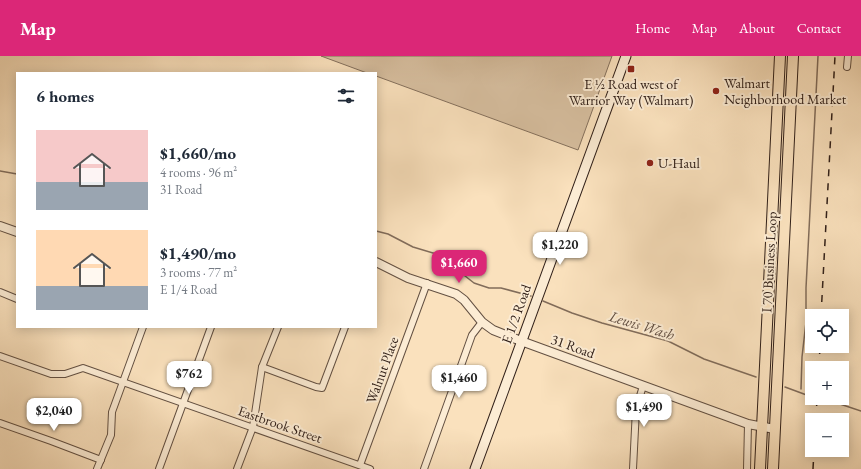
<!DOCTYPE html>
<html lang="en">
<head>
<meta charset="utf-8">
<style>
  :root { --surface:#fff; --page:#f2f2f3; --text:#1f2937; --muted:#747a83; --accent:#db2777 }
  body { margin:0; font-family:"EB Garamond",serif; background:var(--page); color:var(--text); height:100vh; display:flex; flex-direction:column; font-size:15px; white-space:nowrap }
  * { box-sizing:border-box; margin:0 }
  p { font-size:13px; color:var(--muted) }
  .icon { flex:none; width:22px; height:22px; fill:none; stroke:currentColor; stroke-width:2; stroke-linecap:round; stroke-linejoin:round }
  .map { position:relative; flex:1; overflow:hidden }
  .sheet { position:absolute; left:16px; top:16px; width:361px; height:256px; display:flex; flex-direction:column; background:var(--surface); border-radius:0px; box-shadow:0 2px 10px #0003 }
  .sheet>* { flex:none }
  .fabs { position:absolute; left:805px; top:253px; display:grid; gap:8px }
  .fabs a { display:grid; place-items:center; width:44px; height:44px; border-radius:0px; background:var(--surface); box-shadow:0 2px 10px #0003; font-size:20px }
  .price { position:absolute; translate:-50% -34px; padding:0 9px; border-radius:8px; background:#fff; color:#222; font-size:13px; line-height:26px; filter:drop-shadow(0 1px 2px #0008) }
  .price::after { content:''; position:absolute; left:50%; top:24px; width:12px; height:9px; margin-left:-6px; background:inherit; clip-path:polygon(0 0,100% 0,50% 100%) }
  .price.selected { background:var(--accent); color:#fff }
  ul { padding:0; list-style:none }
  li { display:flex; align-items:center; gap:12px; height:100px; padding:0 20px }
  li span { display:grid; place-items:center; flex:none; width:112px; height:80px; border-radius:0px; color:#555 }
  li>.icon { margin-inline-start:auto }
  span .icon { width:48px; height:48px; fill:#fffc; stroke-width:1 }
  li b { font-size:17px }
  h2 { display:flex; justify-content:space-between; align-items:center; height:48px; padding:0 20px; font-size:17px }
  header { display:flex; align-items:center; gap:24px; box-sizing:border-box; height:56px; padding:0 20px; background:var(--accent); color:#fff }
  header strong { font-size:19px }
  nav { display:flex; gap:22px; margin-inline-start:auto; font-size:14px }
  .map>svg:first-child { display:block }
</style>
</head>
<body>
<header>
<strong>Map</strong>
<nav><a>Home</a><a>Map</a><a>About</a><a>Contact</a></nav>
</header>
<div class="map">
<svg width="861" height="413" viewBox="0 0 861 413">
  <rect width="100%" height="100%" fill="#fae1bd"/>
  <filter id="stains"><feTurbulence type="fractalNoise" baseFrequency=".005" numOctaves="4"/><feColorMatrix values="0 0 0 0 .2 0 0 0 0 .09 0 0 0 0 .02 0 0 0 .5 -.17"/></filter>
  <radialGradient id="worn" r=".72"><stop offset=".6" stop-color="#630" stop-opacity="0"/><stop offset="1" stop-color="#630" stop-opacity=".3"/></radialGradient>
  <path fill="#d8c0a1" stroke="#84705d" d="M 321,0 L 612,0 L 578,94 L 376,20 L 376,17 L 367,17 Z"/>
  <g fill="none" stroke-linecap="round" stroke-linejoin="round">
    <g stroke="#816c5a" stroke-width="1.5">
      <path d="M 0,115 L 17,118"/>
      <path d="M 376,175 L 388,178 L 413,191 L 453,203 L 460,216 L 474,227 L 489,232 L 501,232 L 531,240"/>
      <path d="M 543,245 L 572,257 L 602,267 L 668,285 L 704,303 L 756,321"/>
      <path d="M 785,331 L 812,341"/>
      <path d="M 801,333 L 802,301 L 806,266 L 806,232 L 818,0"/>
      <path d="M 816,342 L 834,346 L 861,355"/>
    </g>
    <defs>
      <g id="minor">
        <path d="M 847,11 L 848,0"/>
        <path d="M 0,236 L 17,243"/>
        <path d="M 0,300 L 51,318 L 65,318 L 83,312 L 370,413"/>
        <path d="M 262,311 L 316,331 L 322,332 L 345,271"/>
        <path d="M 0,367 L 51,385 L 101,404"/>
        <path d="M 360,409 L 427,227"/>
        <path d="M 97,413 L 111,379 L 112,356 L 143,271"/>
        <path d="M 159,413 L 211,271"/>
        <path d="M 237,413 L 253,371 L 262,311 L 278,271"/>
        <path d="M 424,413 L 472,279 L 482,266"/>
        <path d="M 633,413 L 636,353 L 643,330"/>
        <path d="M 747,413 L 748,368"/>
      </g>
      <g id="tertiary">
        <path d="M 0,170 L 17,176"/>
        <path d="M 376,206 L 408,222 L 456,238 L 464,244 L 482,266 L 493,274 L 521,285 L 748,368 L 775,373"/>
      </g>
      <path id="secondary" d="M 475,413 L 626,0"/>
      <g id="primary">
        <path d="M 760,413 L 780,0"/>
        <path d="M 773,413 L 793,0"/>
      </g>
    </defs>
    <use href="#minor" stroke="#635042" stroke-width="8"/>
    <use href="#tertiary" stroke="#635042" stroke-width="10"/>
    <use href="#secondary" stroke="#312019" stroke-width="11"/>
    <use href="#primary" stroke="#312019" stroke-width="12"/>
    <use href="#minor" stroke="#fcecd4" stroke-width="6"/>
    <use href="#tertiary" stroke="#fcecd4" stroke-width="8"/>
    <use href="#secondary" stroke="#fcecd4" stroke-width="9"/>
    <use href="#primary" stroke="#fae1bd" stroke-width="10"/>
    <g stroke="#312019" stroke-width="1.5" stroke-dasharray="7 7" stroke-linecap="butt">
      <path d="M 821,260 L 835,0"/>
      <path d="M 819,312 L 820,290"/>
      <path d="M 816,364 L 817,342"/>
      <path d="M 813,413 L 814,394"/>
    </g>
  </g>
  <g fill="#8f2418" stroke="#fcecd4" stroke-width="1.5">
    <rect x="627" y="9" width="8" height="8" rx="2"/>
    <circle cx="716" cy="35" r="4"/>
    <circle cx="650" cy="107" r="4"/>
  </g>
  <g text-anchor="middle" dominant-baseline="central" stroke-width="4" stroke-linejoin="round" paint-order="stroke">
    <g font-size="14" fill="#312019" stroke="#fcecd4" text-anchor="start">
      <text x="724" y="27">Walmart<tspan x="724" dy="16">Neighborhood Market</tspan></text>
      <text x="631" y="28" text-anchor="middle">E ½ Road west of<tspan x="631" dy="16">Warrior Way (Walmart)</tspan></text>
      <text x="658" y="107">U-Haul</text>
    </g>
    <g font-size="14" fill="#312019" stroke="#fcecd4">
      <text transform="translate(769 206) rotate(-87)">I 70 Business Loop</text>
      <text transform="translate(516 258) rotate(-70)">E 1/2 Road</text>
      <text transform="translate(573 290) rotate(20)">31 Road</text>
      <text transform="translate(382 314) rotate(-70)">Walnut Place</text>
      <text transform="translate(280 368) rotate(19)">Eastbrook Street</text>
    </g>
    <g font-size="15" font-style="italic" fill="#604c3f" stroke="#fcecd4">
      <text transform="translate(642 269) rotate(17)">Lewis Wash</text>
    </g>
  </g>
  <rect width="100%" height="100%" filter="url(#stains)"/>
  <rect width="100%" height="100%" fill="url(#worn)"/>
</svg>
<div class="fabs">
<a><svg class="icon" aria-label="locate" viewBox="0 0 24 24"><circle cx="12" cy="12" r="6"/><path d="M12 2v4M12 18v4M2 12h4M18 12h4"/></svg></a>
<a>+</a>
<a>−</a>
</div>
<b class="price" style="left:560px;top:210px">$1,220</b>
<b class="price selected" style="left:459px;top:228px">$1,660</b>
<b class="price" style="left:189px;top:339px">$762</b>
<b class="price" style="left:459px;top:343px">$1,460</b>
<b class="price" style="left:644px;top:372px">$1,490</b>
<b class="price" style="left:54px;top:376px">$2,040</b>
<section class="sheet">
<h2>6 homes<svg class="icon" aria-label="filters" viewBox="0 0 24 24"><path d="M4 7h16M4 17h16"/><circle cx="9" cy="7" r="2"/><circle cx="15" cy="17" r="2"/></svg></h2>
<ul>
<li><span style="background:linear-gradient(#f6c9c9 65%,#9aa5b1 0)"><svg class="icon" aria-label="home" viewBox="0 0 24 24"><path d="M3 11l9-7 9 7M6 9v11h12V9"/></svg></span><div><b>$1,660/mo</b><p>4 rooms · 96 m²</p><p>31 Road</p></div></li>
<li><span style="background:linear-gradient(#ffd9b3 70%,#9aa5b1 0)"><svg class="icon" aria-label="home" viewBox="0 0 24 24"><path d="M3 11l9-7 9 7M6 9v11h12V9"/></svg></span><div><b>$1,490/mo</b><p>3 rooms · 77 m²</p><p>E 1/4 Road</p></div></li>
</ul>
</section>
</div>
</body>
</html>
